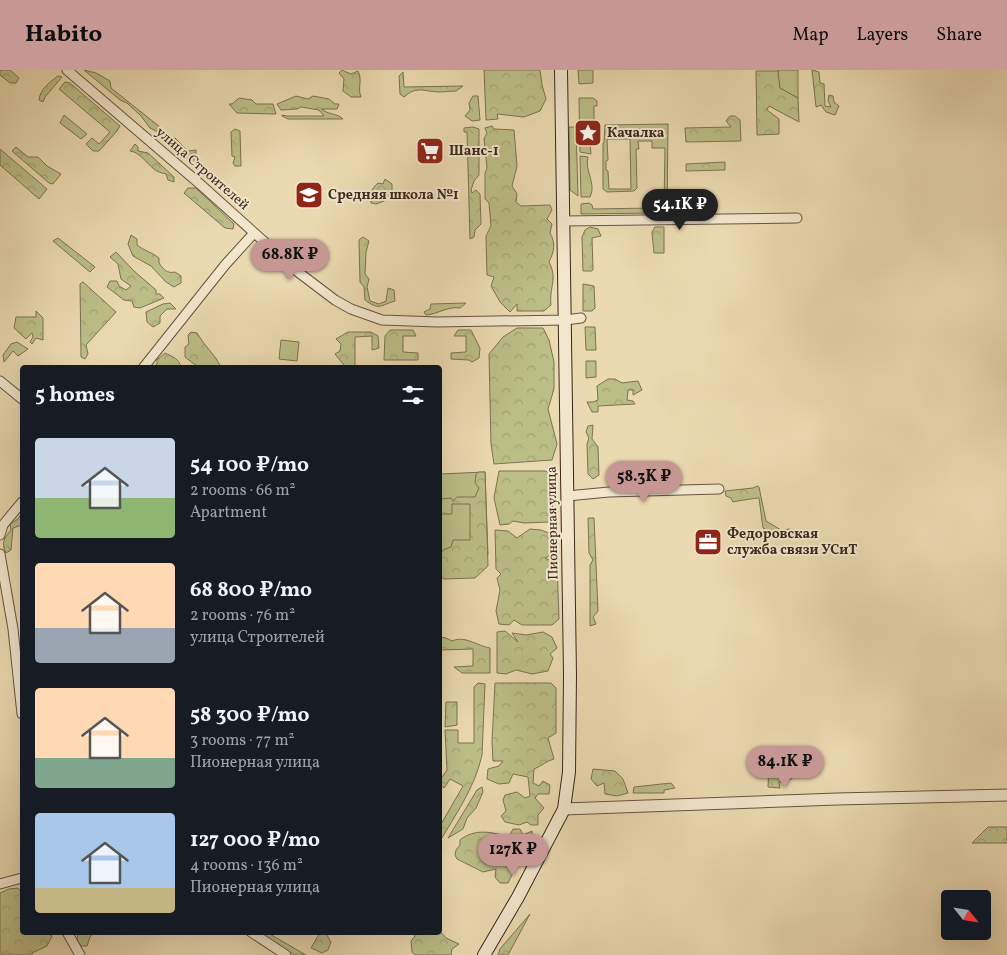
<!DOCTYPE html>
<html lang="en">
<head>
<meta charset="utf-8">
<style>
  :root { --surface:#171b24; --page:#242831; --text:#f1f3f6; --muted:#9ea1a6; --accent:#c59692 }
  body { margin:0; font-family:Vollkorn,serif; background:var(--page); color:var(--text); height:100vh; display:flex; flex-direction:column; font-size:19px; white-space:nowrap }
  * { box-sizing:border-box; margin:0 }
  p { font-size:16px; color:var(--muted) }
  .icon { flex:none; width:28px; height:28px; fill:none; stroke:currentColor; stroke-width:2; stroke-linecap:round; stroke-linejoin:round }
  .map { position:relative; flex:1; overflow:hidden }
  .drawer { position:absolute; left:20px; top:295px; width:422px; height:570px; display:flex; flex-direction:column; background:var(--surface); border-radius:5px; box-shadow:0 5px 20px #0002 }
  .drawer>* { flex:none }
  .needle { width:32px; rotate:120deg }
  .buttons { position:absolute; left:941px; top:820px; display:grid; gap:10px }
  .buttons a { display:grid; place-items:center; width:50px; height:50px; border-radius:5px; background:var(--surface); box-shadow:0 5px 20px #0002; font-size:25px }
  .price { position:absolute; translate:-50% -42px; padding:0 11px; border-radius:18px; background:var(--accent); color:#111; font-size:16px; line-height:32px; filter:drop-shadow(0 1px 2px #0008) }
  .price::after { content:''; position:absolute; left:50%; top:30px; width:15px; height:11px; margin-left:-8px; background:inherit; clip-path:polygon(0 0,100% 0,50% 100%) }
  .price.selected { background:#222; color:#fff }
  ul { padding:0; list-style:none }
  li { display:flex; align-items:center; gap:15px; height:125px; padding:0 15px }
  li span { display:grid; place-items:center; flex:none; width:140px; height:100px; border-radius:5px; color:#555 }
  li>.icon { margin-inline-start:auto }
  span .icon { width:60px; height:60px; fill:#fffc; stroke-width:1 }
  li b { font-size:21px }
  h2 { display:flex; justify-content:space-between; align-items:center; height:60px; padding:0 15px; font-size:21px }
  header { display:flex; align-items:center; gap:30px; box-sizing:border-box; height:70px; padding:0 25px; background:var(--accent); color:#111 }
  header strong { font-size:24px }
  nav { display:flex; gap:28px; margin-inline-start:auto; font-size:18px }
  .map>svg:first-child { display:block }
</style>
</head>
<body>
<header>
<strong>Habito</strong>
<nav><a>Map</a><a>Layers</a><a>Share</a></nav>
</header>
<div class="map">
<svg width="1007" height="885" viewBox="0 0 1007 885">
  <defs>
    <pattern id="forest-crowns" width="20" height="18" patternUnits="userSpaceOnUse" patternTransform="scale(1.25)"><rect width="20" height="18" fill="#bcbe88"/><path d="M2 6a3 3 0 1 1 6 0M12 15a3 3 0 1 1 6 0" fill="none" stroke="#a2a375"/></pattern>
  </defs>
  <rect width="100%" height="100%" fill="#ebd9b1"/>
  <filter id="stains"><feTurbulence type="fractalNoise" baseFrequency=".004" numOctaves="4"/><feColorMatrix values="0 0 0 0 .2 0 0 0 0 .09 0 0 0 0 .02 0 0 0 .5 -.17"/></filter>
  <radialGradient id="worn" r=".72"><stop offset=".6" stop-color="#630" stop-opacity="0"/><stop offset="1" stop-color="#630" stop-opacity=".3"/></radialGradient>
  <g fill="#bcbe88" stroke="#7c7252" fill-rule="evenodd">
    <path d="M 578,0 L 593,0 L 593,13 L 579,14 Z"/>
    <path d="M 778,0 L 798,0 L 798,28 L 779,18 Z"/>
    <path d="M 579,28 L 593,28 L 597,31 L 597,36 L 594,36 L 594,54 L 599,55 L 600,74 L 590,74 L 591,84 L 580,82 Z"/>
    <path d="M 668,54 L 667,143 L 662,143 L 662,138 L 664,135 L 665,78 L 652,78 L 652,71 L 638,71 L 639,79 L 636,79 L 637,118 L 634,121 L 607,122 L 603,119 L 603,74 L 604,72 L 605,55 ZM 607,69 L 630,69 L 631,119 L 609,119 L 608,101 L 606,100 L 606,91 L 608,90 Z"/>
    <path d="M 569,57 L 576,57 L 578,126 L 570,120 Z"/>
    <path d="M 580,86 L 588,87 C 584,101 597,113 590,127 L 581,127 Z"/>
    <path d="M 589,133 L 592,135 L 593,139 L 654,138 L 654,143 L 581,144 L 581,134 Z"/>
    <path d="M 281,270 L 299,272 L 297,291 L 279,289 Z"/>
    <path d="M 485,402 L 488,485 L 440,493 L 440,404 Z"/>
  </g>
  <g fill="url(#forest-crowns)" stroke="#7c7252">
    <path d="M 0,0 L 10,0 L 19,8 L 16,13 L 10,13 L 0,5 Z"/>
    <path d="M 84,0 L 96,3 L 110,11 L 111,18 L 160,57 L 162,64 L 150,58 L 141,46 L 127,33 L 120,30 Z"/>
    <path d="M 342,0 L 351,4 L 358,1 C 363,10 357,18 361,27 L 351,27 L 343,21 L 344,9 L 339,3 Z"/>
    <path d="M 484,0 L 540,0 L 542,15 L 546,29 L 540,41 L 524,47 L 497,44 L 498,49 L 486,50 Z"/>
    <path d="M 812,0 L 819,2 L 820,13 L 824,14 L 825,36 L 831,37 L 828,31 L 829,25 L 833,26 L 834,32 L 839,36 L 835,45 L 826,42 L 821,35 L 816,37 Z"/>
    <path d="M 756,1 L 778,1 L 780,18 L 798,28 L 799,52 L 769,36 L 767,40 L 779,49 L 779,64 L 757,65 Z"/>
    <path d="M 403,2 L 404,17 L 463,16 L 456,21 C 450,21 445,22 440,22 C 425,22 417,15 404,27 L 400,24 L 399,6 Z"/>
    <path d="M 58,6 L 62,7 L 45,27 L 43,32 L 39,30 C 40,19 50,12 58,6 Z"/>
    <path d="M 65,12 L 70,13 L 120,56 L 117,61 L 99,81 L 93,81 L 86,74 L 92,68 L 99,74 L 110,62 L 59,19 Z"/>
    <path d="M 296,26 L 308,29 L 313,26 L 329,29 L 335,34 L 339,34 L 337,39 L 322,39 C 328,45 337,43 343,49 L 288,49 L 282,46 L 282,45 L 287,46 L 324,46 L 319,40 L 301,37 L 297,39 L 281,40 L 277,34 Z"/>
    <path d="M 473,26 L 478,26 L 480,50 L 472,51 L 465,46 L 470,40 L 469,33 Z"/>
    <path d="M 239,28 L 252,30 L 256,34 L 273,34 L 276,44 L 237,43 L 229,34 L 232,34 Z"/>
    <path d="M 64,45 L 87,64 L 81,69 L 60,53 Z"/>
    <path d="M 730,46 L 735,46 L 740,50 L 741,71 L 686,72 L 685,58 L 731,57 L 726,51 Z"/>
    <path d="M 492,56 L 494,59 L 514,60 L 517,96 L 512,116 L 517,124 L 516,132 L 521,136 L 550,135 L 552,140 L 547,149 L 552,154 L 550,163 C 556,173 554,182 549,192 C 558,209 549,217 551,235 L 544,241 L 517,241 L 517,234 L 510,242 L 500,232 L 491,216 L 494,207 L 487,205 L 486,166 L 491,156 L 489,133 L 485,129 L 485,103 L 487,98 L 484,69 L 487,63 L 485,58 Z"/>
    <path d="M 473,57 L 479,59 L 479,105 L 474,111 L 471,120 L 472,123 L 476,120 L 480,124 L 481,154 L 475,160 L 474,167 L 470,169 L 467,62 L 464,62 L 464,58 Z"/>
    <path d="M 235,59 L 240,61 L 241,96 L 235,96 L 233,93 L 235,87 L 232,86 L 231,62 Z"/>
    <path d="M 175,68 L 188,81 L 196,80 L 196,90 L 190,90 L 184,87 L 183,81 L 178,80 L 167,70 Z"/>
    <path d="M 135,74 L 138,77 L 138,81 L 148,83 L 174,107 L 174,112 L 168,110 L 166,104 C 162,103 157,102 154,99 C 146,93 140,82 130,81 Z"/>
    <path d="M 16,77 L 28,87 L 38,87 L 47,96 L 61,104 L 53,114 L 49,113 L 12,81 Z"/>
    <path d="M 0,79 L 47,119 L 39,129 L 0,95 Z"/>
    <path d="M 725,92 L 725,100 L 686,101 L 686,94 Z"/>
    <path d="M 385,109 L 392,114 L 392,128 L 376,134 L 371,133 C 370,123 371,119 378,113 L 383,114 Z"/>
    <path d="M 188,118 L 196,118 L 234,154 L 233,159 L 225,158 L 184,123 Z"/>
    <path d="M 590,157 L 598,159 L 601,166 L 592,168 L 593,199 L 592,201 L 583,201 L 582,167 L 585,160 Z"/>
    <path d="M 655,157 L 664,157 L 664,183 L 654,183 L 652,162 Z"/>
    <path d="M 131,165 L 137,169 L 137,175 C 144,181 152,182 159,188 L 159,193 C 163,199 167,204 175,202 L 181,206 L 181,213 L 174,217 L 166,212 L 151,196 L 133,186 L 128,174 Z"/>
    <path d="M 363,167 L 369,171 L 366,182 L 365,204 L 369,209 L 367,217 L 370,231 L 379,234 L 386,231 L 388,218 L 394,220 L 395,231 C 381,235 379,241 365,230 L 364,217 L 360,212 L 359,170 Z"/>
    <path d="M 58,168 L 95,197 L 90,202 L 53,171 Z"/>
    <path d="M 116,182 L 134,201 L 156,220 L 156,224 L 160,224 L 164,228 L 140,238 L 134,237 L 132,231 L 124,230 L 107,217 L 110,211 L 117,211 L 119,216 L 126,220 L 131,216 L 121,209 L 118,194 L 110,187 Z"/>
    <path d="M 83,212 L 116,242 L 86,275 L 88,284 L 85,289 L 81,287 L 80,214 Z"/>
    <path d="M 583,214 L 594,216 L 595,238 L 592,241 L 583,241 Z"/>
    <path d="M 170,233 L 176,239 L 167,239 L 160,246 L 160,253 L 153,257 L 147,252 L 146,242 L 163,234 Z"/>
    <path d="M 466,233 L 460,238 C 448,236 438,244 426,245 L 424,242 L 430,239 L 431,234 Z"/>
    <path d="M 36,241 L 43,248 L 43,270 L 36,268 L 32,274 L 30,272 L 33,267 L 32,263 L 26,269 L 14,258 L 16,247 L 36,247 Z"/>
    <path d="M 585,257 L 595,257 L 596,280 L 586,280 Z"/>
    <path d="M 517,258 L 543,258 L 549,270 L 554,292 L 554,319 L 548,339 L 557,374 L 552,390 L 494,394 L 491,374 L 489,284 L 503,267 Z"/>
    <path d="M 390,260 L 413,260 L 416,266 L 403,266 L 403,282 L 418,283 L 418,290 L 384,290 L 385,266 Z"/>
    <path d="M 458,260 L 471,260 L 480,278 L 479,288 L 472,292 L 469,290 L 451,289 L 451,283 L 466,282 L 466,266 L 454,266 Z"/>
    <path d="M 191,262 L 197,263 C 204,276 215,284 221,297 L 198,297 L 185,287 L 185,277 L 189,274 L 188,265 Z"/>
    <path d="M 348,262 L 371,262 L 378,266 L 379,278 L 372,280 L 372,266 L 355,267 L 355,297 L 344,297 L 344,295 L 335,284 L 340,281 L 341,274 L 336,269 Z"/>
    <path d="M 17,272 L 28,279 L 18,286 L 13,281 L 4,292 L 3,285 L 11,274 Z"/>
    <path d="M 165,283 C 172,286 180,290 181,297 L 153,297 L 157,294 L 157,290 Z"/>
    <path d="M 586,291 L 596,291 L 596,307 L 586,308 Z"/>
    <path d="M 608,309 L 615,309 L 622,313 L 638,311 L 642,320 L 633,325 L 633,320 L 628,320 L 627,330 L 633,331 L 635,334 L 598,336 L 598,342 L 592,342 L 587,332 L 593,332 L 598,330 L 597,316 Z"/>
    <path d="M 593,355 L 592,369 L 598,377 L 599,405 L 593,409 L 588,404 L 587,374 L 589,368 L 586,362 L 588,356 Z"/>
    <path d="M 499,401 L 546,401 L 553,407 L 554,425 L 550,452 L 524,453 L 513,451 L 509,454 L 500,455 L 494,428 Z"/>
    <path d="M 479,402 L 485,402 L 488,496 L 475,508 L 444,509 L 440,507 L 440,486 L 443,480 L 451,477 L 453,470 L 470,470 L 470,434 L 452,434 L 452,444 L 440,444 L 440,429 L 451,428 L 453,431 L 457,427 L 475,427 L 479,418 L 475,413 L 476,404 Z"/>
    <path d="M 757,416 L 759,417 L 766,451 L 781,460 L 790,459 L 792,464 L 773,464 L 763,458 L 759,428 C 757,428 736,431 733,432 L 731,428 L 726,426 L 725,421 L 753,418 Z"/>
    <path d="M 22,443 L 22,455 L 13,458 L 11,480 L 6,483 C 1,473 4,468 11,460 L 10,454 L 18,449 Z"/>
    <path d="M 588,448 L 594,448 L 598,541 L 593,547 L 596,554 L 590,556 L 590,495 L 593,490 L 589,483 Z"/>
    <path d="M 530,459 L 541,460 L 556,466 L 556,483 L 545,488 L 557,494 L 559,549 L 552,555 L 522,555 L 514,550 L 509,555 L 499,554 L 496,541 L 500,520 L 497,508 L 501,504 L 496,499 L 495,460 L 508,461 L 517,468 Z"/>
    <path d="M 505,561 L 518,572 L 512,563 L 526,565 L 543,562 L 552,567 L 557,578 L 550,584 L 553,588 L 548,601 L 532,604 L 516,600 L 506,604 L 497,603 L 497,562 Z"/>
    <path d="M 440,567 L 446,568 L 452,571 C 465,565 477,576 490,578 L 490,603 L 462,603 L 454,597 L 473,596 L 473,579 L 440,580 Z"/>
    <path d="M 478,613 L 485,614 L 482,685 C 475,717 456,744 440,771 L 440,756 L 463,716 L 450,709 L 444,718 L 440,715 L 440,710 L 447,700 L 445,660 L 458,660 L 458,673 L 474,673 L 474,617 Z"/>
    <path d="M 495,613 L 551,613 L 556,618 L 556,663 L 548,668 L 554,689 C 546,691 542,696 534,699 L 533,713 L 539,716 L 543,711 L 550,715 L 549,724 L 538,724 L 535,728 L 544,738 L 538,745 L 538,755 L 531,755 L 527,752 L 519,755 L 505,752 L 501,746 L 506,741 L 503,730 L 505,725 L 517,722 L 525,728 L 530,726 L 528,707 L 513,704 L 509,713 L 499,714 L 487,709 L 488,699 L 499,696 L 503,691 L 493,691 L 492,672 Z"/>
    <path d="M 446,632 L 457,632 L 457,655 L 445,657 Z"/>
    <path d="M 769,694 L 791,694 L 797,696 L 795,706 L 786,712 L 779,712 L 780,718 L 768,717 Z"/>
    <path d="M 593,699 L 615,701 L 623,709 L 628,723 L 617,726 L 605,724 L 604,713 L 597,716 L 591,709 Z"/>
    <path d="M 671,713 L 675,718 L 664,720 L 664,723 L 633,723 L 634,717 Z"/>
    <path d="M 482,717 L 483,722 L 476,738 L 467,748 L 463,759 L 448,768 L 477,720 Z"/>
    <path d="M 988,757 L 1007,757 L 1007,773 L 972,773 Z"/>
    <path d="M 513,759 L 520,759 L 523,765 L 532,761 L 532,769 L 529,778 L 523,781 L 524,786 L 517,795 L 508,813 L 500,813 L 495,807 L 496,799 L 483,802 L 457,789 L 455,785 L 456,780 L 460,775 L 460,770 C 475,758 492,762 509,767 Z"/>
    <path d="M 18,818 L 22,824 L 22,862 L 48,863 L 52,866 L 47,876 L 32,883 L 32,885 L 0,885 L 0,823 L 9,819 Z"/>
    <path d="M 530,844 L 508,885 L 498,885 L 500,879 Z"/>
    <path d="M 440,861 L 446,868 L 459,874 L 452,879 L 451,885 L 415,885 L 412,882 L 411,871 L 415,866 L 413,863 Z"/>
    <path d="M 325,862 L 331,872 L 328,880 L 322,883 L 311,878 L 319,864 Z"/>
    <path d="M 78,863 L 94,863 L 90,867 L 87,876 L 81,876 L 77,870 Z"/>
    <path d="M 261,863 L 268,863 L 306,885 L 294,885 Z"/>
  </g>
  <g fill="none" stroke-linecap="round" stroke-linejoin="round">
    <defs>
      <g id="minor">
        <path d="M 67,0 L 201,115 L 298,202 L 335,230 L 351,239 L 382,250 L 437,252 L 565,250 L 581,248"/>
        <path d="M 563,151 L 797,148"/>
        <path d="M 143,298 L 225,195 L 254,163"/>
        <path d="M 0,311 L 22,329"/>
        <path d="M 567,426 L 609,422 L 719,419"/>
        <path d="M 0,465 L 3,455 L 22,432"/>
        <path d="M 0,484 L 13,559 L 22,644"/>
        <path d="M 0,814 L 22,808"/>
        <path d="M 67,862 L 80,885"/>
        <path d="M 251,862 L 286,885"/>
      </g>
      <path id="tertiary" d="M 564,739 L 837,729 L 1007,725"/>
      <path id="secondary" d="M 484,885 L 518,827 L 564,739 L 569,702 L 570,605 L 561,0"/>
    </defs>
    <use href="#minor" stroke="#685440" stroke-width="11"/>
    <use href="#tertiary" stroke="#685440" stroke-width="13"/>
    <use href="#secondary" stroke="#3c271b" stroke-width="14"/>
    <use href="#minor" stroke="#f2e6cc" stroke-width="9"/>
    <use href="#tertiary" stroke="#f2e6cc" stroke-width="11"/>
    <use href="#secondary" stroke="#f2e6cc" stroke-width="12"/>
  </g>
  <defs>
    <symbol id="sight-square" viewBox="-11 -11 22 22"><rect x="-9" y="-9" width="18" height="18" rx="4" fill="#8f2418" stroke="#f2e6cc"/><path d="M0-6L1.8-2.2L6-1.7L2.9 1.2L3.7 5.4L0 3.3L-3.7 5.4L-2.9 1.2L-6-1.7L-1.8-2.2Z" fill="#fff"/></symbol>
    <symbol id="supermarket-square" viewBox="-11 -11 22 22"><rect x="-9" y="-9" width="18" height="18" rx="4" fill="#8f2418" stroke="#f2e6cc"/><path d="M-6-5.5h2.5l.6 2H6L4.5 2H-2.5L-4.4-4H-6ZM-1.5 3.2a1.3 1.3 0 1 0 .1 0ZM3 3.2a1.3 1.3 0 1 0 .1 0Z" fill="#fff"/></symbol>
    <symbol id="school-square" viewBox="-11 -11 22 22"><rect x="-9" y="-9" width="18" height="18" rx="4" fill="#8f2418" stroke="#f2e6cc"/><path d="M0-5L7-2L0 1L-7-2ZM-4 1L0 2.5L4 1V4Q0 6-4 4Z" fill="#fff"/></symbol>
    <symbol id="office-square" viewBox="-11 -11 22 22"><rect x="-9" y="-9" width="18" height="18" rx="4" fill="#8f2418" stroke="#f2e6cc"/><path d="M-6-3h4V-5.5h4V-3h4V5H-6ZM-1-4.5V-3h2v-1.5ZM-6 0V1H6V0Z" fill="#fff"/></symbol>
  </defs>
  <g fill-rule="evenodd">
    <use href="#sight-square" x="572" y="47" width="32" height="32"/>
    <use href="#supermarket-square" x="414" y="65" width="32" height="32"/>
    <use href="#school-square" x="293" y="109" width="32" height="32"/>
    <use href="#office-square" x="692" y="456" width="32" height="32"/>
  </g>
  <g text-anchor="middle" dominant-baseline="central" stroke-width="4" stroke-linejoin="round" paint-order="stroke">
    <g font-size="14" font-weight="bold" fill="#3c271b" stroke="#f2e6cc" text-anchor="start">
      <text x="607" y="63">Качалка</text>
      <text x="449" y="81">Шанс-1</text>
      <text x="328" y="125">Средняя школа №1</text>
      <text x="727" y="464">Федоровская<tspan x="727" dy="16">служба связи УСиТ</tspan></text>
    </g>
    <g font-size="14" fill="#3c271b" stroke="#f2e6cc">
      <text transform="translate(202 99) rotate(41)">улица Строителей</text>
      <text transform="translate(553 453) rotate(-91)">Пионерная улица</text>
    </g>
  </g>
  <rect width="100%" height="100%" filter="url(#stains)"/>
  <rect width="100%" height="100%" fill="url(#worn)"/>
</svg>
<div class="buttons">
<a><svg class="needle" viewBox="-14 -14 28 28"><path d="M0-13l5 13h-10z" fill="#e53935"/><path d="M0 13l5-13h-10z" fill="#9ea1a6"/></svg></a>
</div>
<b class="price selected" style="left:680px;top:161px">54.1K ₽</b>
<b class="price" style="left:290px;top:211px">68.8K ₽</b>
<b class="price" style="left:644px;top:433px">58.3K ₽</b>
<b class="price" style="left:785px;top:718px">84.1K ₽</b>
<b class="price" style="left:513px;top:806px">127K ₽</b>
<section class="drawer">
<h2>5 homes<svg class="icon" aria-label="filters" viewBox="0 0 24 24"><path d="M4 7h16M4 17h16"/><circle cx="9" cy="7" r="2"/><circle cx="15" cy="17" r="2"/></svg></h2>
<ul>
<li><span style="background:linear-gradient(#c9d6e8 60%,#8fb573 0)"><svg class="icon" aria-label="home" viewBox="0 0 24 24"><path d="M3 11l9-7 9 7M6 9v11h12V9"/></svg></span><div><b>54 100 ₽/mo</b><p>2 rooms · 66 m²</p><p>Apartment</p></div></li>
<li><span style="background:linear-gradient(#ffd9b3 65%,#9aa5b1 0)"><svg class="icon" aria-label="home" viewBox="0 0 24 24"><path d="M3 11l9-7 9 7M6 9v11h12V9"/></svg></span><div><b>68 800 ₽/mo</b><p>2 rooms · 76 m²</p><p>улица Строителей</p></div></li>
<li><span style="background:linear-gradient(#ffd9b3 70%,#7fa58c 0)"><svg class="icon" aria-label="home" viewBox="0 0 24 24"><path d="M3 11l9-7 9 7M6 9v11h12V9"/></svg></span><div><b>58 300 ₽/mo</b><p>3 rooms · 77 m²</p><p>Пионерная улица</p></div></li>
<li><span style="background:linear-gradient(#a9c7e8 75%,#c2b280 0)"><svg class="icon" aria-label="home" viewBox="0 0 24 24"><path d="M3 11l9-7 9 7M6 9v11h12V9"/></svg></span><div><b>127 000 ₽/mo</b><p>4 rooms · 136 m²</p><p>Пионерная улица</p></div></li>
</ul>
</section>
</div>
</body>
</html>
